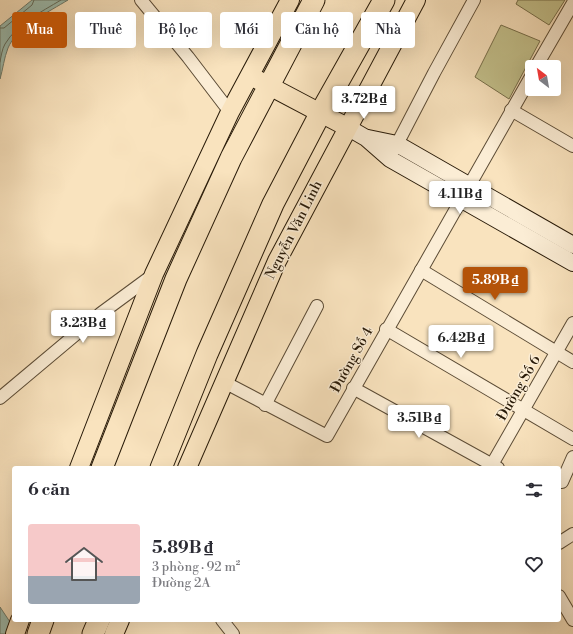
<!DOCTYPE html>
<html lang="vi">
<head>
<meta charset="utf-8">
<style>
  :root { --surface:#fff; --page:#f2f2f3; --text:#2b2b33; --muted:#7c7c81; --line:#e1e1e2; --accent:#b45309 }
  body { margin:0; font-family:"Libre Bodoni",serif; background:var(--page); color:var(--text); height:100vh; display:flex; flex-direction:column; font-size:15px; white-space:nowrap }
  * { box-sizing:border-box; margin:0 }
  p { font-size:13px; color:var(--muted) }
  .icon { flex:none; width:22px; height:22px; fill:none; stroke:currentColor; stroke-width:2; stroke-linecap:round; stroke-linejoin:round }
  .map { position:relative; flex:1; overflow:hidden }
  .sheet { position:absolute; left:12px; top:466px; width:549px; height:156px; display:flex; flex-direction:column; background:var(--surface); border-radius:4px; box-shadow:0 4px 16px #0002 }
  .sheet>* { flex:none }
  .guide { position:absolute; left:12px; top:12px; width:549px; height:36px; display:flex; gap:8px }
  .needle { width:26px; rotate:329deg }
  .fabs { position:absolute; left:525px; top:60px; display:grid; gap:8px }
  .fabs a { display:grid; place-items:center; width:36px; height:36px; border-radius:4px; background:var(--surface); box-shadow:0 4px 16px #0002; font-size:20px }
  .price { position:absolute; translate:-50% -34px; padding:0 9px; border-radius:4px; background:#fff; color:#222; font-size:13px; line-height:26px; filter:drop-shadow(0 1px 2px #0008) }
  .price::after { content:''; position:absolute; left:50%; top:24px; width:12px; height:9px; margin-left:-6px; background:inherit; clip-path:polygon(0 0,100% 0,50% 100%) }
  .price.on { background:var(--accent); color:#fff }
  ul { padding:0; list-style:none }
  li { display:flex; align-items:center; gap:12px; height:100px; padding:0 16px }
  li+li { border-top:1px solid var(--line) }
  li span { display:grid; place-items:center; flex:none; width:112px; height:80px; border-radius:4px; color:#555 }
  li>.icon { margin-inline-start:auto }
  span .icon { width:48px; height:48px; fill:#fffc; stroke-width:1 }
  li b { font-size:17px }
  h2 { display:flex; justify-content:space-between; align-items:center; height:48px; padding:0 16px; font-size:17px }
  .pill { padding:0 14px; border-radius:4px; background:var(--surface); box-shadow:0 4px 16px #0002; font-size:14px; line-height:36px }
  .pill.on { background:var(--accent); color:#fff }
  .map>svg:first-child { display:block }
</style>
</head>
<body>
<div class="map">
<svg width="573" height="634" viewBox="0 0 573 634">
  <rect width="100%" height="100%" fill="#f9e3be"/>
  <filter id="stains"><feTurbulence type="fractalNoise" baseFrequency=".005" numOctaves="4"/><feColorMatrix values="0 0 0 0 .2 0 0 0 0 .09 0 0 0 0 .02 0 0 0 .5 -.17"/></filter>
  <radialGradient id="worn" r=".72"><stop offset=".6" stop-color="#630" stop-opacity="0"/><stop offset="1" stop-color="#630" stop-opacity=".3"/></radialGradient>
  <g fill="#c4c28d" stroke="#766e4a">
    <path d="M 518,0 L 565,0 L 549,25 L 516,4 Z"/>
    <path d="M 501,25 L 540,41 L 509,99 L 475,77 Z"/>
  </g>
  <g fill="#9ebeb0" stroke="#6f7c6d">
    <path d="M 32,0 L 68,0 C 50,11 16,28 8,48 C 4,58 3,69 0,79 L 0,26 Z"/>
    <path d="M 0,607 L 18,634 L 0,634 Z"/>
  </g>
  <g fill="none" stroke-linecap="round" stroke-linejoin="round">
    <g stroke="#636c5c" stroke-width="1">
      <path d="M 0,28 L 4,28 L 32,5 L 34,0"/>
      <path d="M 0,62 C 1,57 2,49 5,44 C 17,24 41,12 61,0"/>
    </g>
    <defs>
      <g id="street">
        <path d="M 141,0 L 188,57 L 230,112"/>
        <path d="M 536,67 L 573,3"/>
        <path d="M 511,110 L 573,146"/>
        <path d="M 394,150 L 434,73 L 474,0"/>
        <path d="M 421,270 L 573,362"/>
        <path d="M 386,329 L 573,439"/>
        <path d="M 224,382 L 327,436 L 532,75"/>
        <path d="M 353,388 L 498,468"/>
        <path d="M 0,398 L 100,314 L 153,275"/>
        <path d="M 265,405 L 317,306"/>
        <path d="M 490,468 L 573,323"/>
        <path d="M 562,482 L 573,457"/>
        <path d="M 559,543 L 573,534"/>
        <path d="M 559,596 L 573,620"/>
        <path d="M 222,620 L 233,634"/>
      </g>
      <g id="secondary">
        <path d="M 347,127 L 366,138 L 390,159 L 573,263"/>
        <path d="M 368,138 L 397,144 L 573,245"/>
      </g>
      <g id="primary">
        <path d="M 258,80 L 347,127"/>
        <path d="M 79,468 L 154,274 L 230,112 L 290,0"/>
        <path d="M 187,468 L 277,261 L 416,0"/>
        <path d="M 15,634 L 20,620"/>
        <path d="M 114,634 L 120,620"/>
      </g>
      <g id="highway">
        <path d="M 102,468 L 176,279 L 231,158 L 314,0"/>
        <path d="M 161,468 L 207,354 L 273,204 L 321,112 L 384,0"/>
        <path d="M 38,634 L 43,620"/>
        <path d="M 93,634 L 99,620"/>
      </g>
    </defs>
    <use href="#street" stroke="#5c4c36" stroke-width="14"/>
    <use href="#secondary" stroke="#281a08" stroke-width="18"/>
    <use href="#primary" stroke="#281a08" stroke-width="20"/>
    <use href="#highway" stroke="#281a08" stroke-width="23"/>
    <use href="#street" stroke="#fbedd5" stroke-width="12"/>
    <use href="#secondary" stroke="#fbedd5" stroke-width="16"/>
    <use href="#primary" stroke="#f9e3be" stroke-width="18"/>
    <use href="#highway" stroke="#f9e3be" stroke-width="21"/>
  </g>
  <g text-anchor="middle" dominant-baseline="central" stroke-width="3" stroke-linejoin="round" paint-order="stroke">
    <g font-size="14" fill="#281a08" stroke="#fbedd5">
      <text transform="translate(294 230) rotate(-63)">Nguyễn Văn Linh</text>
      <text transform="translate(352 360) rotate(-61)">Đường Số 4</text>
      <text transform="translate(519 388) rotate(-60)">Đường Số 6</text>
    </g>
  </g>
  <rect width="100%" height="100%" filter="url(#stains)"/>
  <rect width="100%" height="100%" fill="url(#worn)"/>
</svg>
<div class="fabs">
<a><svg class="needle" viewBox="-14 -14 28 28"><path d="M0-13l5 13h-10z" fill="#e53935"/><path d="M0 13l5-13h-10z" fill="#7c7c81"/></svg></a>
</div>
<b class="price" style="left:364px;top:120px">3.72B ₫</b>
<b class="price" style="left:460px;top:215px">4.11B ₫</b>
<b class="price on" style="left:495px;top:301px">5.89B ₫</b>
<b class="price" style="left:83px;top:344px">3.23B ₫</b>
<b class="price" style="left:461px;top:359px">6.42B ₫</b>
<b class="price" style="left:419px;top:439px">3.51B ₫</b>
<div class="guide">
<a class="pill on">Mua</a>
<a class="pill">Thuê</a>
<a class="pill">Bộ lọc</a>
<a class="pill">Mới</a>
<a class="pill">Căn hộ</a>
<a class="pill">Nhà</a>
</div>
<section class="sheet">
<h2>6 căn<svg class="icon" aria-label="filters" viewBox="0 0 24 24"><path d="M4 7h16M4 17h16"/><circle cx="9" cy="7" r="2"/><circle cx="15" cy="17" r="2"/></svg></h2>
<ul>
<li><span style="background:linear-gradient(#f6c9c9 65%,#9aa5b1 0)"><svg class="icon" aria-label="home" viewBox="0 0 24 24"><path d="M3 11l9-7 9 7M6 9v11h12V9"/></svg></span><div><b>5.89B ₫</b><p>3 phòng · 92 m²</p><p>Đường 2A</p></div><svg class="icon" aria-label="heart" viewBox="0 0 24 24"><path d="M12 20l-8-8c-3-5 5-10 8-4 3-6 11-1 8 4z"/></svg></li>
</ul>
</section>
</div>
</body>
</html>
